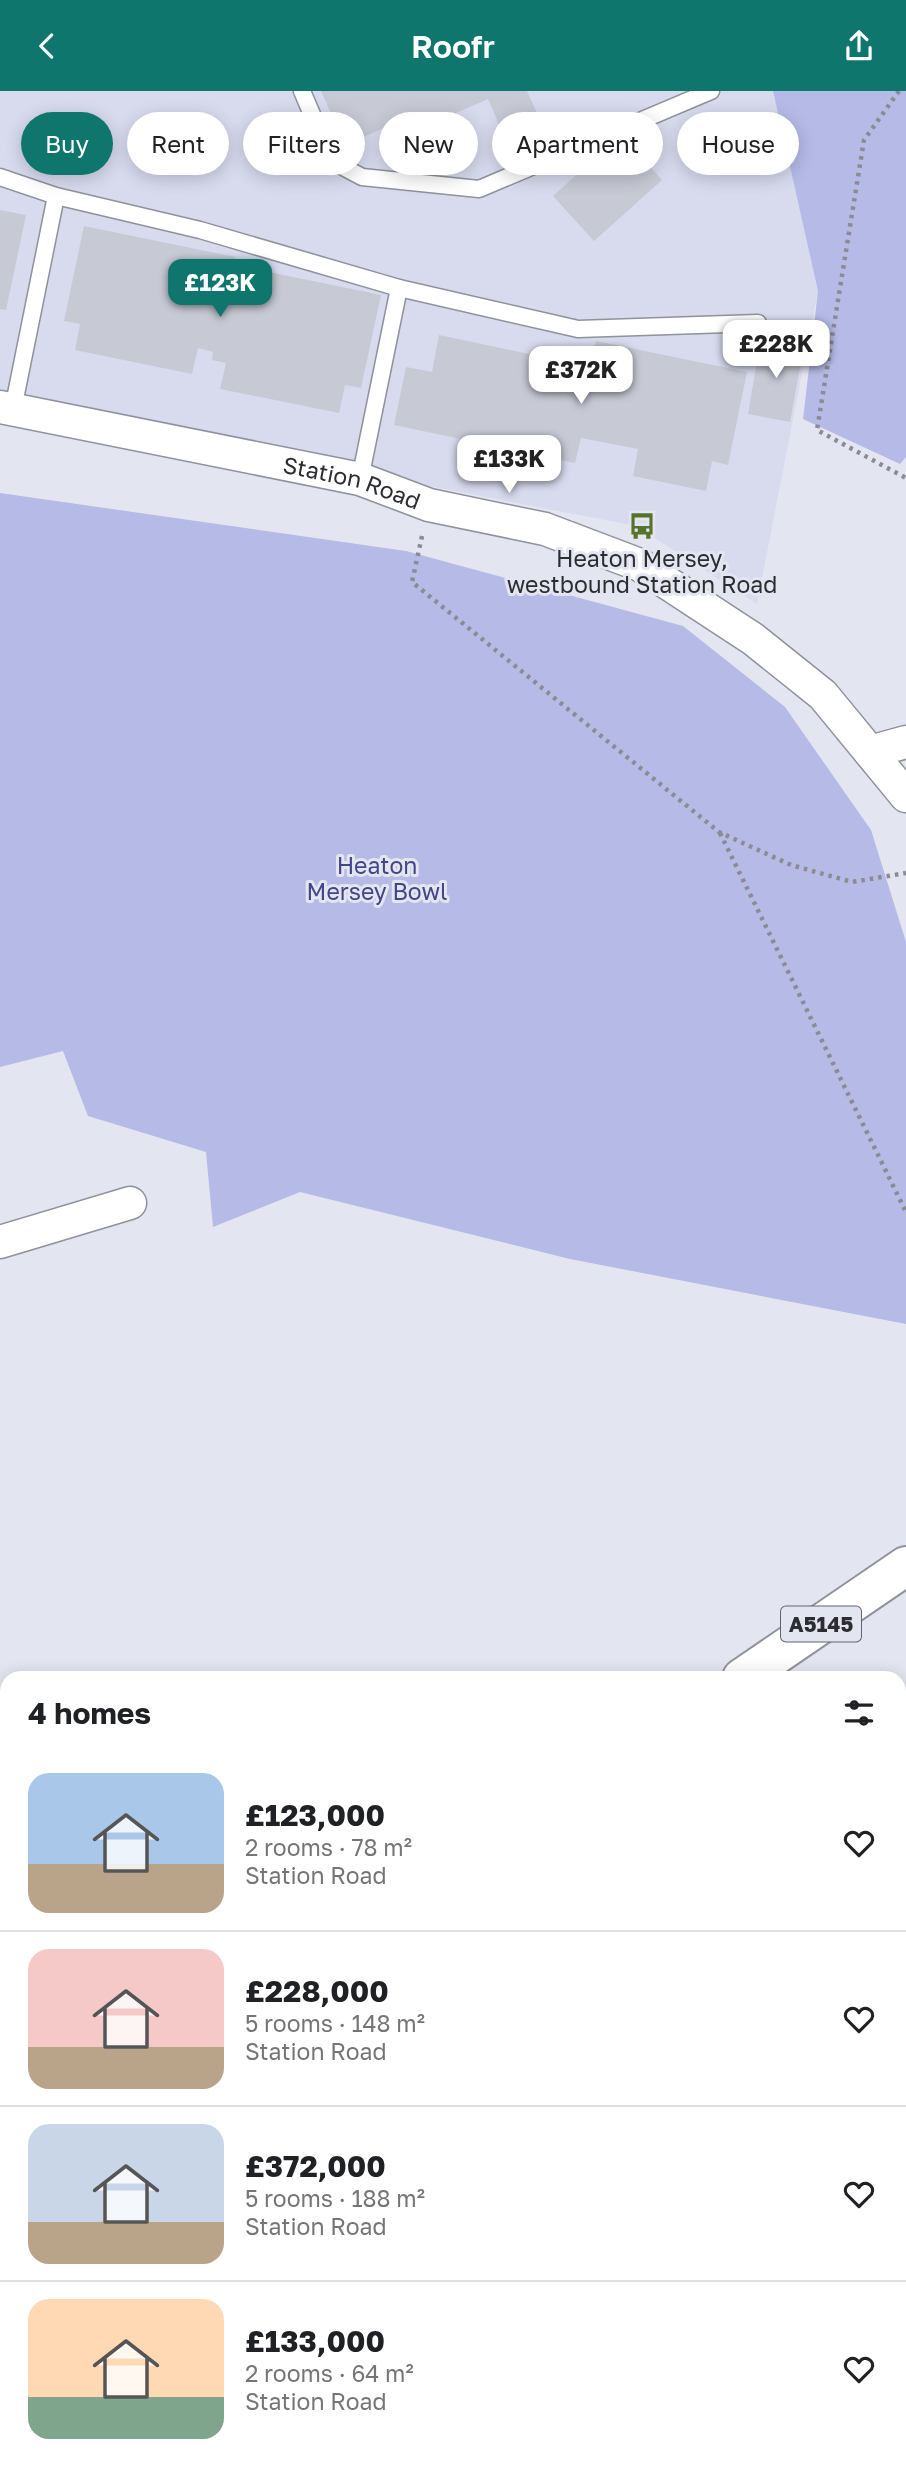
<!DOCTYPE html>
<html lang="en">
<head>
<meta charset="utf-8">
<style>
  :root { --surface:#fff; --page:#f2f2f2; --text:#202124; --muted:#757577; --line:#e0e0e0; --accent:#0f766e }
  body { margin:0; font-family:"Golos Text",sans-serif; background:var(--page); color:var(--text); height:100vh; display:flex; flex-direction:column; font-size:26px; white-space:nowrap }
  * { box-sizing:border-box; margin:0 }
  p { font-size:23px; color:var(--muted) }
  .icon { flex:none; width:38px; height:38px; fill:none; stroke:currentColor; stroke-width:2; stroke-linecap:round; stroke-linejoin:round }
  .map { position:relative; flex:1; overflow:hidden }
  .sheet { position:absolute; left:0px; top:1580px; width:906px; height:800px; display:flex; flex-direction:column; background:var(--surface); border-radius:21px 21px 0 0; box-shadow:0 4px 18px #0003 }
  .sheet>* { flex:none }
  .hud { position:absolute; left:21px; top:21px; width:864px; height:63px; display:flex; gap:14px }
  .price { position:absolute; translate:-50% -60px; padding:0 16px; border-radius:14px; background:#fff; color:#222; font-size:23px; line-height:46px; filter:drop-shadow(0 2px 4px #0008) }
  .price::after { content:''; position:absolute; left:50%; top:42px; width:21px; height:16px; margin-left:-10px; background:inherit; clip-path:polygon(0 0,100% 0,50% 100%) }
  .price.active { background:var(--accent); color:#fff }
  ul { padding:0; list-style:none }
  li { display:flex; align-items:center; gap:21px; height:175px; padding:0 28px }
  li+li { border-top:2px solid var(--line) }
  li span { display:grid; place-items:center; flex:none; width:196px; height:140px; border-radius:21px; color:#555 }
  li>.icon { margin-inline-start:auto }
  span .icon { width:84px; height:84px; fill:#fffc; stroke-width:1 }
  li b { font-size:30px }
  h2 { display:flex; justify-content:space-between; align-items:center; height:84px; padding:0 28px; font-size:30px }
  .pill { padding:0 24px; border-radius:32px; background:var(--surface); box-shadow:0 4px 18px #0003; font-size:24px; line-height:63px }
  .pill.active { background:var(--accent); color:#fff }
  header { display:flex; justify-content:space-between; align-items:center; height:91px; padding:0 28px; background:var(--accent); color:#fff; font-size:32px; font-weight:600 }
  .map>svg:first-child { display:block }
</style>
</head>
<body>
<header><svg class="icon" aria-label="back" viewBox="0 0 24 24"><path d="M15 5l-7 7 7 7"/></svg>Roofr<svg class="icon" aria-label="share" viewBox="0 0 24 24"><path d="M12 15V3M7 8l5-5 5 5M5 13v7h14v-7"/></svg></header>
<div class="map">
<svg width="906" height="2379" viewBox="0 0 906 2379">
  <rect width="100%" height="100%" fill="#e3e5f1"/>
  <g fill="#d8dbee">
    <path d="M 0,0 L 773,0 L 818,200 L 757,513 L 636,435 L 0,312 Z"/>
    <path d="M 906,2128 L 906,2307 L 900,2309 L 900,2131 Z"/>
    <path d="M 609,2373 L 829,2373 L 827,2379 L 604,2379 Z"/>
  </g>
  <g fill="#b5bbe6">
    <path d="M 773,0 L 906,0 L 906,366 L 900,373 L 803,328 L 818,200 Z"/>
    <path d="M 0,402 L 406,460 L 683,535 L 785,616 L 871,739 L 906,851 L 906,1233 L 570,1168 L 300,1101 L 213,1136 L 206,1061 L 88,1025 L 63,960 L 0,976 Z"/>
    <path d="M 906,1899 L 906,2011 C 896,1978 893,1932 906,1899 Z"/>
    <path d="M 906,2338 L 906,2379 L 843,2379 L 845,2373 L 900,2373 L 900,2341 Z"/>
  </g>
  <g fill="#c7c9d5">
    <path d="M 321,0 L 527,0 L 537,22 L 501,38 L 488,8 L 390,51 L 384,37 L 345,54 Z"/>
    <path d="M 621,44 L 662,89 L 594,150 L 553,105 Z"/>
    <path d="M 0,119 L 26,124 L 6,219 L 0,218 Z"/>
    <path d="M 84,135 L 235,166 L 234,174 L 381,204 L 361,297 L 345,294 L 339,322 L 220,298 L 226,272 L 212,269 L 213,261 L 198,257 L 192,283 L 75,259 L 80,233 L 64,230 Z"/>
    <path d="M 439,244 L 590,276 L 596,250 L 747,281 L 728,374 L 712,370 L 706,400 L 633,385 L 638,358 L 581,347 L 575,372 L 394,334 L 406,276 L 432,281 Z"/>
    <path d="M 761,247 L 804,255 L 790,331 L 748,323 Z"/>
    <path d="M 0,2050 L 7,2079 L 7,2090 L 0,2091 Z"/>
    <path d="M 906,2160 L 906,2304 L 900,2307 L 900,2163 Z"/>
    <path d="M 5,2373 L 55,2373 L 53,2379 L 4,2379 Z"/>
  </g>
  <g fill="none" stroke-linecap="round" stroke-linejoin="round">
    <defs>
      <g id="lane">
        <path d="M 302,0 L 332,70 L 362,86 L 479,98 L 711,0"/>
        <path d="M 0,86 L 56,105 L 200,139 L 399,197 L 360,388"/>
        <path d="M 399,197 L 578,238 L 758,232"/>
        <path d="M 13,318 L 56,105"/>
        <path d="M 599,2373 L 605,2379"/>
        <path d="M 116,2379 L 118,2373"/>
      </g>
      <g id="street">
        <path id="s1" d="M 0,316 L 360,388 L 429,414 L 545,438 L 640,474 L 753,548 L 823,604 L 906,705"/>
        <path d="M 870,661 L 906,651"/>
        <path d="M 0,1151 L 130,1112"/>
        <path d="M 900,1868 L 906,1858"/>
        <path d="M 900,2047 L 906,2062"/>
        <path d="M 0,2305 L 7,2306"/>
      </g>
      <g id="primary">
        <path d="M 742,1587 L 906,1475"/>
        <path d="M 0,1847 L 7,1845"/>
      </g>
    </defs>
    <use href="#lane" stroke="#8f919c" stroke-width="19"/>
    <use href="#street" stroke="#8f919c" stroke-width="35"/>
    <use href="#primary" stroke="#8f919c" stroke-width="42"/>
    <g stroke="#8a8b94" stroke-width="4.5" stroke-dasharray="3.5 5" stroke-linecap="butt">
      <path d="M 899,0 L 864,49 L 817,339 L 906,387"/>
      <path d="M 422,445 L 412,491 L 719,741 L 791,774 L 852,791 L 906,782"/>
      <path d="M 720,742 L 906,1121"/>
      <path d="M 900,2327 L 906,2324"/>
    </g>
    <use href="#lane" stroke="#fff" stroke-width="16"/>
    <use href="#street" stroke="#fff" stroke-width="32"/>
    <use href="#primary" stroke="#fff" stroke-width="38"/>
  </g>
  <defs>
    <symbol id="bus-bare" viewBox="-9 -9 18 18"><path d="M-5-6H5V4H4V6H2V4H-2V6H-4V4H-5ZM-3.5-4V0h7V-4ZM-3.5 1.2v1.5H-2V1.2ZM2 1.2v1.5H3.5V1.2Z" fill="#55742a" stroke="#e3e5f1" stroke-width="2.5" paint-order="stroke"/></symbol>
  </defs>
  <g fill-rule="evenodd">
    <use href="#bus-bare" x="623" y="416" width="38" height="38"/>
  </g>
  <g text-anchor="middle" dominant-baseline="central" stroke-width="6" stroke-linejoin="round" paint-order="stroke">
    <rect fill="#e3e5f1" stroke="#63646b" stroke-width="2" x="781" y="1515.5" width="80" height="35" rx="5"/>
    <g font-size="21" font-weight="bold" fill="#2c2d31">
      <text x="821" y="1533">A5145</text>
    </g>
    <g font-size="23" fill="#2c2d31" stroke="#e3e5f1">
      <text stroke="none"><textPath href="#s1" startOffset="360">Station Road</textPath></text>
    </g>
    <g font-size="23" fill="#2c2d31" stroke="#e3e5f1">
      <text x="642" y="467">Heaton Mersey,<tspan x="642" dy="26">westbound Station Road</tspan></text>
    </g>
    <g font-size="23" fill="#424687" stroke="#e3e5f1">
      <text x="377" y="774">Heaton<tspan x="377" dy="26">Mersey Bowl</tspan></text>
    </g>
  </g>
</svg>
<b class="price active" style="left:220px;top:228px">£123K</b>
<b class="price" style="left:776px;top:289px">£228K</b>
<b class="price" style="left:581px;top:315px">£372K</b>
<b class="price" style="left:509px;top:404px">£133K</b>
<div class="hud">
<a class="pill active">Buy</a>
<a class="pill">Rent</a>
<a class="pill">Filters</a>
<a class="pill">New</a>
<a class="pill">Apartment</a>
<a class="pill">House</a>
</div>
<section class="sheet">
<h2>4 homes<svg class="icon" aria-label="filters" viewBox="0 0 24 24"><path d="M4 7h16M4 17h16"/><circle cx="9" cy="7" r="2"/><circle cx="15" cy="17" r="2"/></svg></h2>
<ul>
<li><span style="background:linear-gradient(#a9c7e8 65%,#b9a48a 0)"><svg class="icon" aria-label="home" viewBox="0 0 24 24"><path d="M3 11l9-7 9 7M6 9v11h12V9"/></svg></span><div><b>£123,000</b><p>2 rooms · 78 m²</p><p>Station Road</p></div><svg class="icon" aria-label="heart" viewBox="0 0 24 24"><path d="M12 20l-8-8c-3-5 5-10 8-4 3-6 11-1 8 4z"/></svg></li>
<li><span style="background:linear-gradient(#f6c9c9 70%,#b9a48a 0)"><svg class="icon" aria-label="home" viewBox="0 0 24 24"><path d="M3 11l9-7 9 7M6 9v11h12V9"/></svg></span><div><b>£228,000</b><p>5 rooms · 148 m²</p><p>Station Road</p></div><svg class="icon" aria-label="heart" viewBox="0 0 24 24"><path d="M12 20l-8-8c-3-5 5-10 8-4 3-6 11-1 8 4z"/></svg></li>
<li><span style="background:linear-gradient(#c9d6e8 70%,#b9a48a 0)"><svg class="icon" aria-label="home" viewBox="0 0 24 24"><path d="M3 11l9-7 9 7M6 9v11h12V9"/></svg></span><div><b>£372,000</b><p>5 rooms · 188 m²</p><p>Station Road</p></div><svg class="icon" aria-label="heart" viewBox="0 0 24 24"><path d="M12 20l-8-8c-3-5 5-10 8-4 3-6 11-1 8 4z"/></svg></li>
<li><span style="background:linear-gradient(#ffd9b3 70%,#7fa58c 0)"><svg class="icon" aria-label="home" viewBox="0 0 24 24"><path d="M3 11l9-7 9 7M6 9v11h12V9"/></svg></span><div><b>£133,000</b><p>2 rooms · 64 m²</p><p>Station Road</p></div><svg class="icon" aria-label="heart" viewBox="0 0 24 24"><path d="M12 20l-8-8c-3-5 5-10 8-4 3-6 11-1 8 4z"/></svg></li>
</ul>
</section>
</div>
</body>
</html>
